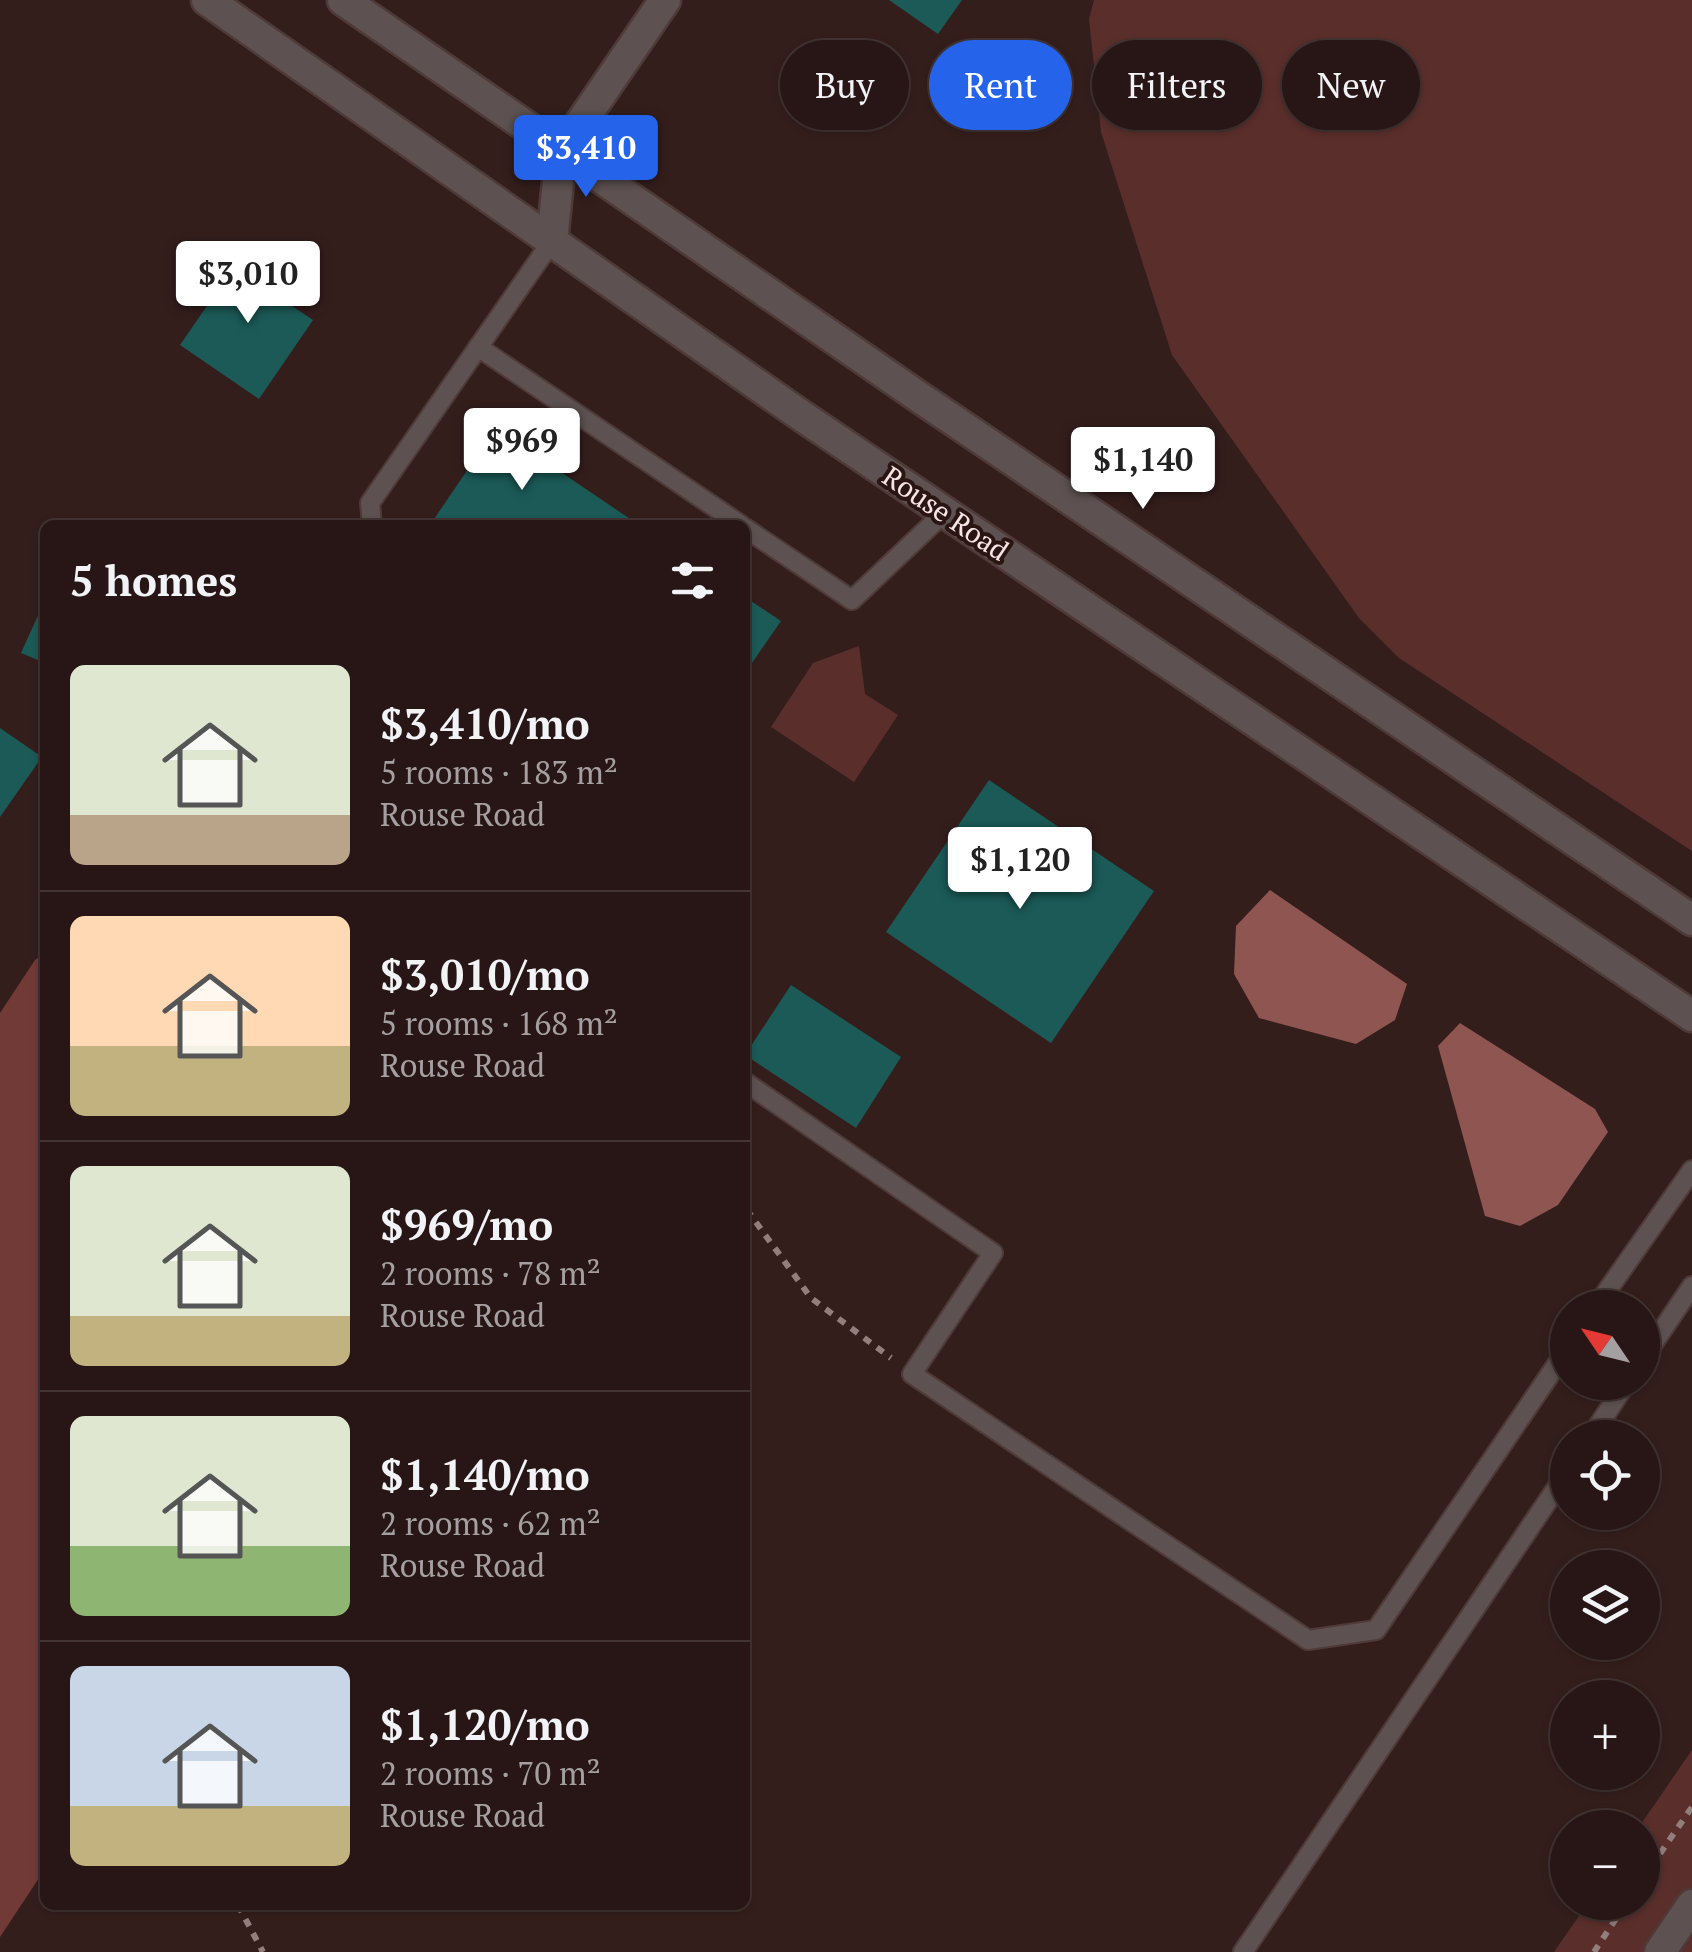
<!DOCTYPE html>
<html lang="en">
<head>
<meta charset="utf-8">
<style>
  :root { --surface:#271615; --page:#332322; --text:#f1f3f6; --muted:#a49fa0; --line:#433534; --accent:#2563eb }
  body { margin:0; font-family:"PT Serif",serif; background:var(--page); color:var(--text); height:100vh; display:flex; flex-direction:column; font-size:38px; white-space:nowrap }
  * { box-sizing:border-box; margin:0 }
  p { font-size:32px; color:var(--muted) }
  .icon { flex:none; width:55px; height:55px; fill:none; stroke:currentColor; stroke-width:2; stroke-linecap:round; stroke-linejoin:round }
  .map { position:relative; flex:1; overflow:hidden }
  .sheet { position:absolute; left:40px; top:520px; width:710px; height:1390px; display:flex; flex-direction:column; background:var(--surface); border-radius:15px; box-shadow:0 2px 8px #0004,0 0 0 2px var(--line) }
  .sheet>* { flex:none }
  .guide { position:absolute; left:780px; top:40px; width:760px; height:90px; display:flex; gap:20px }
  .needle { width:65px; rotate:305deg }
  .controls { position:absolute; left:1550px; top:1290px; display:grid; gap:20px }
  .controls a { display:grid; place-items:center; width:110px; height:110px; border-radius:50%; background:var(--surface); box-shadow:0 2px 8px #0004,0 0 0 2px var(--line); font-size:50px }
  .price { position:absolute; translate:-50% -85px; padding:0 22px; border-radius:10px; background:#fff; color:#222; font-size:32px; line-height:65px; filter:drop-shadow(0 2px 5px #0008) }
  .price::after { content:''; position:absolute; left:50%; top:60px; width:30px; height:22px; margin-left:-15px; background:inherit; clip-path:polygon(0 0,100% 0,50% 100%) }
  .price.on { background:var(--accent); color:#fff }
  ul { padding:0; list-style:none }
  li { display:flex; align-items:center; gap:30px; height:250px; padding:0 30px }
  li+li { border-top:2px solid var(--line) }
  li span { display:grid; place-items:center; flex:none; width:280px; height:200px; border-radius:15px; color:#555 }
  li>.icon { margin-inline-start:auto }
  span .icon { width:120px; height:120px; fill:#fffc; stroke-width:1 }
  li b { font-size:42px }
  h2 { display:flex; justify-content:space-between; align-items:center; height:120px; padding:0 30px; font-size:42px }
  .chip { padding:0 35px; border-radius:45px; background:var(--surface); box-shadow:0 2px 8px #0004,0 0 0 2px var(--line); font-size:35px; line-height:90px }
  .chip.on { background:var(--accent); color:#fff }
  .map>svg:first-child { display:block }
</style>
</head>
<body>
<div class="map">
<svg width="1692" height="1952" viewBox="0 0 1692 1952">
  <rect width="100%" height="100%" fill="#341e1c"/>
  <g fill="#5a2e2b">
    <path d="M 1094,0 L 1692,0 L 1692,851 L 1399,658 L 1359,618 L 1172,355 L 1101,132 L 1089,19 Z"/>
    <path d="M 859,646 L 865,694 L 898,715 L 854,782 L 771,727 L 813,663 Z"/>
    <path d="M 1692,1750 L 1692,1952 L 1554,1952 L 1588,1903 L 1642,1902 L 1642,1828 L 1639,1827 Z"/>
  </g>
  <path fill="#713a37" d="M 45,952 L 45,1869 L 0,1937 L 0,1013 L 35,960 Z"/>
  <g fill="#8f5551">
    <path d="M 1270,890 L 1407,984 L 1395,1020 L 1356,1044 L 1259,1018 L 1234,974 L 1236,926 Z"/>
    <path d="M 1460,1023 L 1595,1109 L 1608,1132 L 1558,1205 L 1520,1226 L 1485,1216 L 1438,1046 Z"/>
  </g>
  <g fill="#1b5a57">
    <path d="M 889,0 L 962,0 L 938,34 Z"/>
    <path d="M 249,245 L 284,267 L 268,290 L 313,320 L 259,399 L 180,345 Z"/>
    <path d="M 496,428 L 639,525 L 430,525 Z"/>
    <path d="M 745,597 L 781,621 L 745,673 Z"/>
    <path d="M 45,600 L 45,663 L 21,653 Z"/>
    <path d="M 0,728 L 42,757 L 0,817 Z"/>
    <path d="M 989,780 L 1154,891 L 1051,1043 L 886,932 Z"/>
    <path d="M 791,985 L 901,1057 L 856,1128 L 745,1055 Z"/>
  </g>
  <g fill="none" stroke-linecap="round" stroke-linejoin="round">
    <defs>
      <g id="service">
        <path d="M 478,347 L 741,525"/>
        <path d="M 372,525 L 370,503 L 552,241"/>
        <path d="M 745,528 L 852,600 L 945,512"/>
        <path d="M 745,1082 L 993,1253 L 912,1374 L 1308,1640 L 1376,1630 L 1568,1348"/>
        <path d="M 1595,1308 L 1692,1170"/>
        <path d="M 1642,1360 L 1692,1286"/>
        <path d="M 1590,1438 L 1627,1382"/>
        <path d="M 1243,1952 L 1568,1471"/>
      </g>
      <path id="minor" d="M 1660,1952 L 1692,1905"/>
      <g id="tertiary">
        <path d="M 207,0 L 799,414 L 1692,1016"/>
        <path d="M 343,0 L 919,397 L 1692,920"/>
        <path d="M 552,241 L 561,152 L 665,0"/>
      </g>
    </defs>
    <use href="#service" stroke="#4f3a38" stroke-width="22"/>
    <use href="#minor" stroke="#4f3a38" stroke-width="35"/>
    <use href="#tertiary" stroke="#4f3a38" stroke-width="35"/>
    <g stroke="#927f7d" stroke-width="6" stroke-dasharray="8 8" stroke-linecap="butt">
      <path d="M 745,1211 L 750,1214 L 811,1298 L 891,1358"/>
      <path d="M 1642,1880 L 1692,1807"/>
      <path d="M 238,1905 L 263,1952"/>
      <path d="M 1594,1952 L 1627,1902"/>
    </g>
    <use href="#service" stroke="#5d5251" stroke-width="18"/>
    <use href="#minor" stroke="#5d5251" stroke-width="30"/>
    <use href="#tertiary" stroke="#5d5251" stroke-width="30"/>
  </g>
  <g text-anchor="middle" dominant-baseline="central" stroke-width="8" stroke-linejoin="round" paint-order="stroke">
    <g font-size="28" fill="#f5e5e4" stroke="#2a1513">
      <text transform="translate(946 513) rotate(34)">Rouse Road</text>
    </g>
  </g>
</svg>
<div class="controls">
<a><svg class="needle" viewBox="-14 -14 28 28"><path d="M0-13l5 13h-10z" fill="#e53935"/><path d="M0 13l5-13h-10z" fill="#a49fa0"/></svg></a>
<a><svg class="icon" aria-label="locate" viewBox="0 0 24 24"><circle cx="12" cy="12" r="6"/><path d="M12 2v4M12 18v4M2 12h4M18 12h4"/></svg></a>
<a><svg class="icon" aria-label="layers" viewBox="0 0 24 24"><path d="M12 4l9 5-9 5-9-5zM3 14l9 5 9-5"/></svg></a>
<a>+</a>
<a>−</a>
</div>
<b class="price on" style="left:586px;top:200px">$3,410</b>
<b class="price" style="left:248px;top:326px">$3,010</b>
<b class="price" style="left:522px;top:493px">$969</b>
<b class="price" style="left:1143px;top:512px">$1,140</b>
<b class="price" style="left:1020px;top:912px">$1,120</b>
<div class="guide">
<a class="chip">Buy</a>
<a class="chip on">Rent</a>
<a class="chip">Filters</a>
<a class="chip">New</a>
</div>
<section class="sheet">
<h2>5 homes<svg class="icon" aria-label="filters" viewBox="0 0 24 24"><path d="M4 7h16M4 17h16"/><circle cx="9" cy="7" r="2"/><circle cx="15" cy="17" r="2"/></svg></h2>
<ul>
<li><span style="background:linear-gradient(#dfe7d0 75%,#b9a48a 0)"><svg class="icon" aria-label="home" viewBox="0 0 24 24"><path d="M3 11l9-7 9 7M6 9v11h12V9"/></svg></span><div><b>$3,410/mo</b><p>5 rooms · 183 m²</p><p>Rouse Road</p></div></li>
<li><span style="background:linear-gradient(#ffd9b3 65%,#c2b280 0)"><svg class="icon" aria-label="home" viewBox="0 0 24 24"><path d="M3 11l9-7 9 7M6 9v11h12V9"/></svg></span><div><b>$3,010/mo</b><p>5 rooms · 168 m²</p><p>Rouse Road</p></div></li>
<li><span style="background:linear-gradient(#dfe7d0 75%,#c2b280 0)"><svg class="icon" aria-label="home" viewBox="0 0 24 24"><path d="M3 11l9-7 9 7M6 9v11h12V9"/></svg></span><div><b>$969/mo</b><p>2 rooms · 78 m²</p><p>Rouse Road</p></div></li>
<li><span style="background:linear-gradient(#dfe7d0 65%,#8fb573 0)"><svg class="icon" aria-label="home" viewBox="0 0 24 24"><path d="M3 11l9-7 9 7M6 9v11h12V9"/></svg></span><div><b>$1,140/mo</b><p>2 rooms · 62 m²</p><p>Rouse Road</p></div></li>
<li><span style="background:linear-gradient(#c9d6e8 70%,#c2b280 0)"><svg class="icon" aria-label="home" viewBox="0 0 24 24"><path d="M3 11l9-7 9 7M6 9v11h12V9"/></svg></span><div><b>$1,120/mo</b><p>2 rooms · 70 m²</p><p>Rouse Road</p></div></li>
</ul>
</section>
</div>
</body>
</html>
